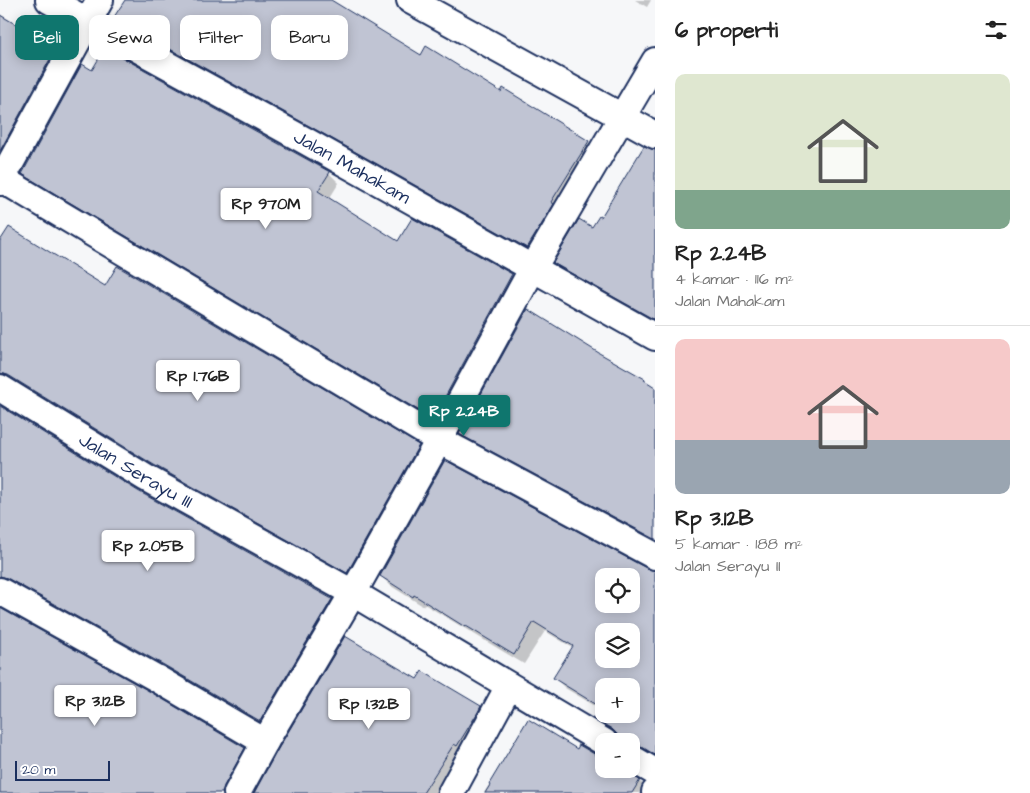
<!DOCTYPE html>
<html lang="id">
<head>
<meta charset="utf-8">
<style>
  :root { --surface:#fff; --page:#f2f2f2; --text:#222; --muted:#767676; --line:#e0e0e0; --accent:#0f766e }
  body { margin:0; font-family:"Architects Daughter",sans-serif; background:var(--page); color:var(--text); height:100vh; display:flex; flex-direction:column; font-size:19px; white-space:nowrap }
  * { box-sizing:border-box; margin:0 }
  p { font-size:16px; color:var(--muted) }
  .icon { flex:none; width:28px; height:28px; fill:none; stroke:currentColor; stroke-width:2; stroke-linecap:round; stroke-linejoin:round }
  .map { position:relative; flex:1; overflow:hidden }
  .sheet { display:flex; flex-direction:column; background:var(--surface); width:375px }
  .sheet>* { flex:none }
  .top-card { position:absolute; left:15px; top:15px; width:475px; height:45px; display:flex; gap:10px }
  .tools { position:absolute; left:595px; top:568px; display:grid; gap:10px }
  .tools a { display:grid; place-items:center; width:45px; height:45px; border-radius:10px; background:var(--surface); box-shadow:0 2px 12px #0003; font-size:25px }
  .scale { position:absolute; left:15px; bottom:12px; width:95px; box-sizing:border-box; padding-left:5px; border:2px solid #1b2f5e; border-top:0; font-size:14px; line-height:18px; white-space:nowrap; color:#1b2f5e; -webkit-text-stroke:4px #fff; paint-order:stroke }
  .price { position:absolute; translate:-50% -42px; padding:0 11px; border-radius:5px; background:#fff; color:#222; font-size:16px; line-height:32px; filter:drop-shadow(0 1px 2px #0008) }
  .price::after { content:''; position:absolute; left:50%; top:30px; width:15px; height:11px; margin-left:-8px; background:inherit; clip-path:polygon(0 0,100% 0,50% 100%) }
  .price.selected { background:var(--accent); color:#fff }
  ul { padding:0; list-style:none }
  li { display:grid; align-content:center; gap:10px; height:265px; padding:0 20px }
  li+li { border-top:1px solid var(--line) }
  li span { display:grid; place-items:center; height:155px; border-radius:10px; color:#555 }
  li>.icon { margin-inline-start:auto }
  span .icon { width:90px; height:90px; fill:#fffc; stroke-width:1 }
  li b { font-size:21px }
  h2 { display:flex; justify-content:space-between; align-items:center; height:60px; padding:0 20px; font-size:21px }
  .pill { padding:0 18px; border-radius:10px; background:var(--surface); box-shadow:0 2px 12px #0003; font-size:18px; line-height:45px }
  .pill.selected { background:var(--accent); color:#fff }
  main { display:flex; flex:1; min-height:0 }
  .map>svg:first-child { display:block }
</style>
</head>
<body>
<main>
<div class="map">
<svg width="655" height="793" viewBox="0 0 655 793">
  <rect width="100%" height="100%" fill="#f6f7f9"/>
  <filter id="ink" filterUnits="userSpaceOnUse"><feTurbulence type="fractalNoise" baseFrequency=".02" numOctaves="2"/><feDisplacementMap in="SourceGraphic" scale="10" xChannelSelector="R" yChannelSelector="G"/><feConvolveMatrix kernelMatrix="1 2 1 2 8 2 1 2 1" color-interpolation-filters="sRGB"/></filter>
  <g filter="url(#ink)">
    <g fill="#0003" fill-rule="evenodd">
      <path d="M 126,0 L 328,0 L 421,57 L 501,93 L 588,142 L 598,152 L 538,257 L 132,32 L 116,17 Z"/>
      <path d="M 635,0 L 651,0 L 647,7 Z"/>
      <path d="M 0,14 L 19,26 L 23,30 L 56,49 L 65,59 L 0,170 Z"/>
      <path d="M 655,151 L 655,323 L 565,273 L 555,263 L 593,228 Z"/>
      <path d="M 23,173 L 329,173 L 339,183 L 329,199 L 399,242 L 413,220 L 512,275 L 522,285 L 444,428 L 33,183 Z"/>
      <path d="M 0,244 L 105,288 L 418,446 L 428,457 L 358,582 L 0,388 Z"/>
      <path d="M 647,383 L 655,388 L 655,543 L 471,444 L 461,434 Z"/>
      <path d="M 0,407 L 137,492 L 331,600 L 342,610 L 270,731 L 0,591 Z"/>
      <path d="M 647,570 L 655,572 L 655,758 L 631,757 L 631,744 L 638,743 L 631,741 L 620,741 L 619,736 L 606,729 L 597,719 L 602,710 L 565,688 L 555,678 L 573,648 L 545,631 L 524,664 L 424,604 L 423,606 L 391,586 L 381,576 ZM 604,576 L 631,576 L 631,604 L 604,604 ZM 604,631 L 631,631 L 631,659 L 604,659 ZM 604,686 L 631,686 L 631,714 L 604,714 Z"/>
      <path d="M 0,610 L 244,749 L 254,759 L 236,793 L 0,793 Z"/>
      <path d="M 417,681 L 480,707 L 490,718 L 440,793 L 256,793 Z"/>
      <path d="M 529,721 L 604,769 L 626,769 L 627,774 L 643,784 L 652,793 L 484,793 Z"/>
    </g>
    <g fill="#c0c4d3" stroke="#1b2f5e" fill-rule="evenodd">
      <path d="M 125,0 L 331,0 L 421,55 L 426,46 L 501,92 L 503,88 L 589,141 L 551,202 L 554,204 L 527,248 L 311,127 L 121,22 L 121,21 L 114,17 Z"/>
      <path d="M 0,15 L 56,48 L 0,151 Z"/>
      <path d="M 105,48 L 330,172 L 318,191 L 398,241 L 412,218 L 512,274 L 433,419 L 22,174 L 82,64 L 92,70 Z"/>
      <path d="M 644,146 L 655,150 L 655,320 L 553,263 L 579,219 L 592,227 L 599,216 L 601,217 Z"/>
      <path d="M 9,227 L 105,286 L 117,266 L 419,445 L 347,573 L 154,465 L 8,375 L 0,373 L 0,241 Z"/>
      <path d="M 528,309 L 599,353 L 645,379 L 644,380 L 655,387 L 655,539 L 459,434 Z"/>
      <path d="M 0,406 L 138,491 L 332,599 L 260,721 L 164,665 L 7,578 L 0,576 Z"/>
      <path d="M 445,460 L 648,569 L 655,571 L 655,755 L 639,745 L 631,743 L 631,741 L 619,741 L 617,734 L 612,729 L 595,719 L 602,708 L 553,678 L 573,646 L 534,622 L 514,655 L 466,626 L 465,627 L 414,595 L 413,597 L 380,576 ZM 604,576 L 631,576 L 631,604 L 604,604 ZM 604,631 L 631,631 L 631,659 L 604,659 ZM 604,686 L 631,686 L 631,714 L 604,714 Z"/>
      <path d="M 0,608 L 149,691 L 245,748 L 224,786 L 222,793 L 0,793 Z"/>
      <path d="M 345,636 L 417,679 L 422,671 L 481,706 L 478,712 L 457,746 L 454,744 L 423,793 L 254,793 L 278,749 Z"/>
      <path d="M 528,719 L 577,749 L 579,745 L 596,755 L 604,757 L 604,769 L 621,769 L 640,780 L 632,793 L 485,793 L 490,785 L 489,784 Z"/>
    </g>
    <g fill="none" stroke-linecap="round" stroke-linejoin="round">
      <defs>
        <g id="street">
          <path id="s1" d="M 49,0 L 304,140 L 655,337"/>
          <path d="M 410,0 L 655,135"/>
          <path d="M 0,178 L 439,440 L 655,556"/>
          <path d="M 0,182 L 100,0"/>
          <path id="s2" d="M 0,388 L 146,478 L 353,593 L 604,742"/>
          <path d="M 0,591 L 156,678 L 265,742"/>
          <path d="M 631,758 L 655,772"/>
          <path d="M 237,793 L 265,742 L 353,593 L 439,440 L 533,268 L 655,61"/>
          <path d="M 451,793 L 509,686"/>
          <path d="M 655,793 L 655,792"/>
        </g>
      </defs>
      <use href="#street" stroke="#1b2f5e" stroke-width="30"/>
      <use href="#street" stroke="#fff" stroke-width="26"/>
    </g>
  </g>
  <g text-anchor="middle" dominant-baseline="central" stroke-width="5" stroke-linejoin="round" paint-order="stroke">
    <g font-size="19" fill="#1b2f5e" stroke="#fff">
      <text stroke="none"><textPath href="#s1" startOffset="346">Jalan Mahakam</textPath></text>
      <text stroke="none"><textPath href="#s2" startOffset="159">Jalan Serayu III</textPath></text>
    </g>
  </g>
</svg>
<div class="tools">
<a><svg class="icon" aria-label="locate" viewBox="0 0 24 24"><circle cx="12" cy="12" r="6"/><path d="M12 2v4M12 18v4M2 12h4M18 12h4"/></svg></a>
<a><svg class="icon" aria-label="layers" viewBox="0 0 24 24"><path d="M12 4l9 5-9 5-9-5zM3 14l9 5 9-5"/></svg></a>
<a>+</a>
<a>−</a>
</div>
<div class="scale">20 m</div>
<b class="price" style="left:266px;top:230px">Rp 970M</b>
<b class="price" style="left:198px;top:402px">Rp 1.76B</b>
<b class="price selected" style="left:464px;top:437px">Rp 2.24B</b>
<b class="price" style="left:148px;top:572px">Rp 2.05B</b>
<b class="price" style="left:95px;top:727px">Rp 3.12B</b>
<b class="price" style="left:369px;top:730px">Rp 1.32B</b>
<div class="top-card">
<a class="pill selected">Beli</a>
<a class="pill">Sewa</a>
<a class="pill">Filter</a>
<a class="pill">Baru</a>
</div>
</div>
<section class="sheet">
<h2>6 properti<svg class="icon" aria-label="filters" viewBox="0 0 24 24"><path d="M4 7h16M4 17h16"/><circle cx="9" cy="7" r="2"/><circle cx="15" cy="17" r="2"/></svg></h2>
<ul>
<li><span style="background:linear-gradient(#dfe7d0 75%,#7fa58c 0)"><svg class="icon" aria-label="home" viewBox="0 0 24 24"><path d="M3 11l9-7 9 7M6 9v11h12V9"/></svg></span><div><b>Rp 2.24B</b><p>4 kamar · 116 m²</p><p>Jalan Mahakam</p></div></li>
<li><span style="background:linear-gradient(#f6c9c9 65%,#9aa5b1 0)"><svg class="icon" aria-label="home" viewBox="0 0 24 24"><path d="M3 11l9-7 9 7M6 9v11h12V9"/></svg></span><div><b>Rp 3.12B</b><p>5 kamar · 188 m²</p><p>Jalan Serayu II</p></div></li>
</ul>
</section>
</main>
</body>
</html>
